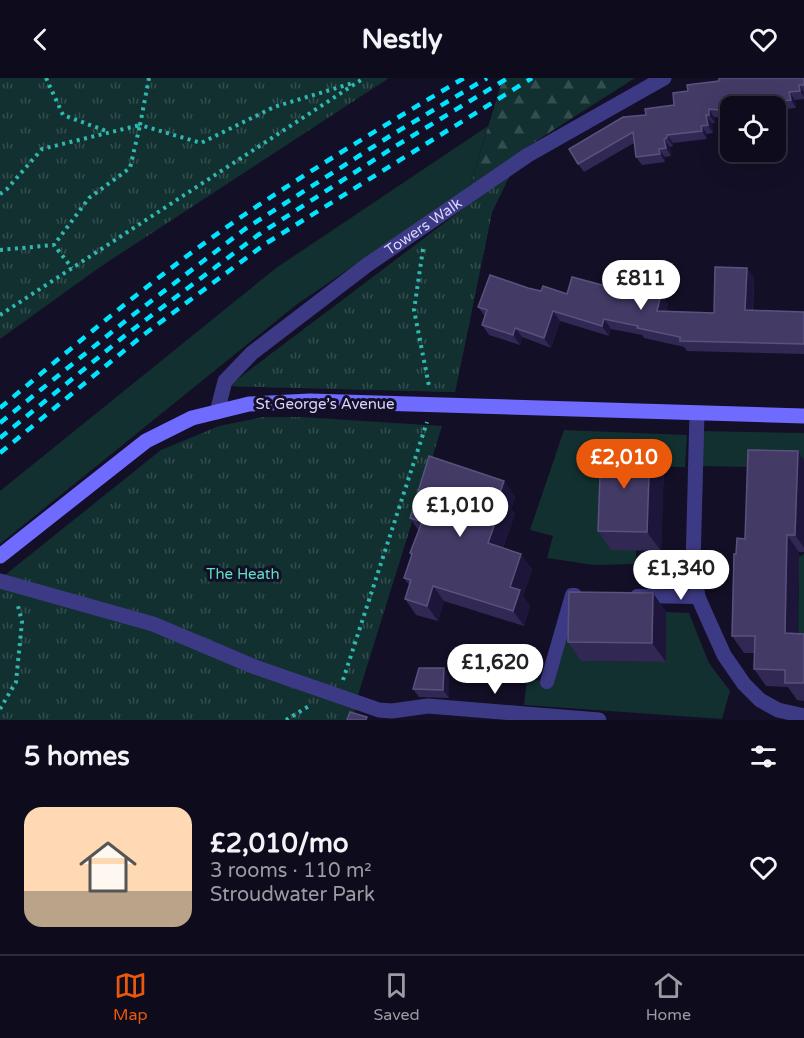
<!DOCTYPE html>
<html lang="en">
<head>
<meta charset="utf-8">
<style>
  :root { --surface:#0e0b1c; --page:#1c1929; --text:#f1f3f6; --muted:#9b9ba3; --line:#2e2b3b; --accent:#ea580c }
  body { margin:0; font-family:"Varela Round",sans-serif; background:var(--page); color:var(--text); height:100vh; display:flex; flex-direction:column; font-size:22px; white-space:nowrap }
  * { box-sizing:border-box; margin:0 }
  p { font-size:20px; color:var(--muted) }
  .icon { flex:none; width:33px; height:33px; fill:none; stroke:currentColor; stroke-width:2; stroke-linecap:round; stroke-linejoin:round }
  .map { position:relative; height:642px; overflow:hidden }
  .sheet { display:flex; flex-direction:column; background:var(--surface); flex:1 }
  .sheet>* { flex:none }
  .fabs { position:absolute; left:720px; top:18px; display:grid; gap:12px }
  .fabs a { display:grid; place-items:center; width:66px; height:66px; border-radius:12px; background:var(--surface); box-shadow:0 6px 24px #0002,0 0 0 2px var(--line); font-size:30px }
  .price { position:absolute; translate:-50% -51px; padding:0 14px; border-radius:21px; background:#fff; color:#222; font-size:20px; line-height:39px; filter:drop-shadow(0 2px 3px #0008) }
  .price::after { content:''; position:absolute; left:50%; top:36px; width:18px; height:14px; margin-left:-9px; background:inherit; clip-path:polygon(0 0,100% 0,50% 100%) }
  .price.active { background:var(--accent); color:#fff }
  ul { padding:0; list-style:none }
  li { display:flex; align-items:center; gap:18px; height:150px; padding:0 24px }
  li+li { border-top:2px solid var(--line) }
  li span { display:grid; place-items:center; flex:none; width:168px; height:120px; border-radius:18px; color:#555 }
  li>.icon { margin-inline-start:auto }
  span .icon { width:72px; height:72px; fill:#fffc; stroke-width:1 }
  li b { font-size:26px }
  h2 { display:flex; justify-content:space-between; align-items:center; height:72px; padding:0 24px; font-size:26px }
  header { display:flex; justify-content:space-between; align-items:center; height:78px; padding:0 24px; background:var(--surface); font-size:27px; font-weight:700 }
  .tab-bar { display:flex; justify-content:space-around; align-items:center; height:84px; border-top:2px solid var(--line); background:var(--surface); font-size:16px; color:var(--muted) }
  .tab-bar a { display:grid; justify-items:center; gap:3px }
  .tab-bar .active { color:var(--accent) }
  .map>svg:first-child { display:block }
</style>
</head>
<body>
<header><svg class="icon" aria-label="back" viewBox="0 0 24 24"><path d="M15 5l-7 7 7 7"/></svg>Nestly<svg class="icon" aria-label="heart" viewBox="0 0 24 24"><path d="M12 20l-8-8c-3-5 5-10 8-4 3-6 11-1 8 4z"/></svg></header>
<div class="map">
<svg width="804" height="642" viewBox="0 0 804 642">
  <defs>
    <pattern id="forest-firs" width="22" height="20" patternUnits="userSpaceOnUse" patternTransform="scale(1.5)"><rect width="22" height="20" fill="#12302f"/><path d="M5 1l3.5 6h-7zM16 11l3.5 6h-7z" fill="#344d4e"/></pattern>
    <pattern id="park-tufts" width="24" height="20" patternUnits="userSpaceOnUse" patternTransform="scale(1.5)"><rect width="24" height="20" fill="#12302f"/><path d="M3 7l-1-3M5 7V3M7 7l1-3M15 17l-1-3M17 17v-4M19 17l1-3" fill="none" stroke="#344d4e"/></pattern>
  </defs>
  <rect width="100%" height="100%" fill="#130f26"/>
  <g fill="#12302f">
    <path d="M 488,48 L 470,108 L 296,227 L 0,466 L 0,413 L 276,190 Z"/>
    <path d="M 564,352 L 687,357 L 685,389 L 614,388 L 636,472 L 636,486 L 593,487 L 547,480 L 553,458 L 530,452 Z"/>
    <path d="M 697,353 L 804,355 L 804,390 L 696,388 Z"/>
    <path d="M 804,476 L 804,573 L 798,573 L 799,479 Z"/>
    <path d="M 568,532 L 582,583 L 665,584 L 666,534 L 689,535 L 709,585 L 730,613 L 722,641 L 524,627 L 527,600 L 547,604 Z"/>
  </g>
  <path fill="url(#forest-firs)" d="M 503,0 L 635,0 L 522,72 L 492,134 L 455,314 L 229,308 L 463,131 Z"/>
  <g fill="url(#park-tufts)">
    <path d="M 0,0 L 389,0 L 100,189 L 0,261 Z"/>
    <path d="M 522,72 L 492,134 L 455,314 L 229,308 L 463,131 Z"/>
    <path d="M 263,339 L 301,339 L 442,348 L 358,617 L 353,642 L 0,642 L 0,501 L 161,372 L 219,348 Z"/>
  </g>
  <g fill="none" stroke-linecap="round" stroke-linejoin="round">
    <g stroke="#2fb8b0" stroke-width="4" stroke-dasharray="3 4.5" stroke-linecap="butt">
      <path d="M 46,0 L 63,37 L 109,54"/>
      <path d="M 149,0 L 140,47 L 201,65 L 274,29 L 353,5"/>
      <path d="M 0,116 L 7,111 L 42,71 L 140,47 L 130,90 L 89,120 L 54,167"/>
      <path d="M 423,171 L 414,232 L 429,308"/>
      <path d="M 0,172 L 54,167 L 72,190"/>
      <path d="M 0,237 L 364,0"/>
      <path d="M 343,602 L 427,344"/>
      <path d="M 0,631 L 16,604 L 22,544 L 18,528"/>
      <path d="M 286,642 L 309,628"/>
    </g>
    <g stroke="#3d3a85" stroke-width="14">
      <path d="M 637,518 L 698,519"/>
      <path d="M 547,604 L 572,517 L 575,517"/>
    </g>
    <g stroke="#3d3a85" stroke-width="15">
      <path id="s1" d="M 217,334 L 225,303 L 252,275 L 367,187 L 528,77 L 664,0"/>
      <path d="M 697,335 L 693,488 L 698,519 L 724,577 L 744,606 L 760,622 L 778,632 L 804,638"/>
      <path d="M 0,503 L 153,546 L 255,589 L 379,632 L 392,633 L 428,628 L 599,642"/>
    </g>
    <path stroke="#6f6bff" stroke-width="15" d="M 0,478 L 146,363 L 192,340 L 249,326 L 310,323 L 804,338"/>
    <g stroke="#00e5ff" stroke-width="4.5" stroke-dasharray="9 8" stroke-linecap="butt">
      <path d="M 0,330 C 79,264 158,196 244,137 C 315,89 390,44 464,0"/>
      <path d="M 0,345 L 129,240 L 245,151 L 390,58 L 487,0"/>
      <path d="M 0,360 L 127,256 L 258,157 L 394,69 L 508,0"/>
      <path d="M 0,375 L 142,258 L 265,166 L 532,0"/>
    </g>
  </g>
  <g fill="#312854">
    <path d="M 804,0 L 804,21 L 795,22 L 796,30 L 776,32 L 776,28 L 730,28 L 730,40 L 714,39 L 715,45 L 712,45 L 713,55 L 707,56 L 707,61 L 673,65 L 673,68 L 670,69 L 671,78 L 665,79 L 665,84 L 642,87 L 636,79 L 634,65 L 584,94 L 578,86 L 646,37 L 674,27 Z"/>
    <path d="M 747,190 L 754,200 L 753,233 L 804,234 L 804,276 L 687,273 L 684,269 L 644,260 L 642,257 L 611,251 L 609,258 L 560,243 L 551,270 L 522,259 L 520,267 L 489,257 L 482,247 L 485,239 L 478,229 L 528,210 L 541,213 L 567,216 L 649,209 L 661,216 L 668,226 L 666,233 L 714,235 Z"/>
    <path d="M 798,373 L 804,382 L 804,474 L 799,474 L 797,556 L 804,556 L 804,623 L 797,622 L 788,609 L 766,608 L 754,591 L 755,575 L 744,575 L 732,558 L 745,461 Z"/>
    <path d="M 664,389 L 661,473 L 611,472 L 598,453 Z"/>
    <path d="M 504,403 L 515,419 L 511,431 L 515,436 L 503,470 L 532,491 L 523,518 L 530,528 L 524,548 L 444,523 L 438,543 L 416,537 L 405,521 L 410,508 L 404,500 L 412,477 L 410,475 L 419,453 L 410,440 Z"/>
    <path d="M 653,515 L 666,534 L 666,584 L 581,583 L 568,564 Z"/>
    <path d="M 449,598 L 449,620 L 419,619 L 413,611 Z"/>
  </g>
  <g fill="#1d163a">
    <path d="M 799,7 L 804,14 L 804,19 L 800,13 Z"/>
    <path d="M 789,14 L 795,22 L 796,30 L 791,22 Z"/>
    <path d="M 709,31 L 714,39 L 715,45 L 709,37 Z"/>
    <path d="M 706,37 L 712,45 L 713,55 L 708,47 Z"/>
    <path d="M 701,48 L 707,56 L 707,61 L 702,53 Z"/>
    <path d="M 667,57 L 673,65 L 673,68 L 667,60 Z"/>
    <path d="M 664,61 L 670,69 L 671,78 L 666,70 Z"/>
    <path d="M 659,71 L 665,79 L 665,84 L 660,76 Z"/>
    <path d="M 747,190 L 754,200 L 752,242 L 745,232 Z"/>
    <path d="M 656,211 L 661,218 L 661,216 L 668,226 L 664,243 L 657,233 L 655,215 Z"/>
    <path d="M 553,233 L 560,243 L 551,270 L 544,260 Z"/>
    <path d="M 604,241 L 611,251 L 609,258 L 602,248 Z"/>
    <path d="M 515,250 L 522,259 L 520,267 L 513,257 Z"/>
    <path d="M 650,370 L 664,389 L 661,473 L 647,454 Z"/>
    <path d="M 798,373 L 804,382 L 804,470 L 795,457 Z"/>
    <path d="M 504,403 L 515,419 L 511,431 L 515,436 L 499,481 L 488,465 L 499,418 Z"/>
    <path d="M 787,457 L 799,474 L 797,573 L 785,555 Z"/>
    <path d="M 521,476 L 532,491 L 523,518 L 530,528 L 524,548 L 513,533 L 510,509 Z"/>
    <path d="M 433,508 L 444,523 L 438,543 L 427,528 Z"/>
    <path d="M 653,515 L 666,534 L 666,584 L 652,565 Z"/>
    <path d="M 444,590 L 449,598 L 449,620 L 443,612 Z"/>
  </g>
  <g fill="#433a66" stroke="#5a527e" stroke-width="1.5">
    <path d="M 719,0 L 804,0 L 804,7 L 799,7 L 800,13 L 789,14 L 791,22 L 753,26 L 753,28 L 730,28 L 730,33 L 709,31 L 709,37 L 706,37 L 708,47 L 701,48 L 702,53 L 667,57 L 667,60 L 664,61 L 666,70 L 659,71 L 660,76 L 636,79 L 633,54 L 578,86 L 569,71 L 623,39 L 646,37 L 645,31 L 674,27 L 673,15 L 688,13 L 687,7 L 719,3 Z"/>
    <path d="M 715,189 L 747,190 L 745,232 L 804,234 L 804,266 L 680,263 L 680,259 L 637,250 L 638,248 L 604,241 L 602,248 L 553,233 L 544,260 L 515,250 L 513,257 L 482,247 L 487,232 L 478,229 L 490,197 L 528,210 L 541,213 L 543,208 L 567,216 L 572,199 L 617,211 L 619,204 L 627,205 L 631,203 L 647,207 L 648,209 L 656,211 L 655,215 L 661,216 L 657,233 L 714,235 Z"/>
    <path d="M 601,369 L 650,370 L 647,454 L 598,453 Z"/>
    <path d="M 748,372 L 798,373 L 795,457 L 787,457 L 785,555 L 804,556 L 804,605 L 785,605 L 785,592 L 754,591 L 755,558 L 732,558 L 734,476 L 736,476 L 737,460 L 745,461 Z"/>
    <path d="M 429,378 L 504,403 L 499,418 L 504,420 L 488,465 L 521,476 L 510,509 L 520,512 L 513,533 L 433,508 L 427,528 L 405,521 L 411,502 L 404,500 L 412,476 L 410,475 L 422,444 L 410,440 Z"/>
    <path d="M 569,514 L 653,515 L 652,565 L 568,564 Z"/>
    <path d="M 419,590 L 444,590 L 443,612 L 413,611 Z"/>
    <path d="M 350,634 L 367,639 L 366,642 L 347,642 Z"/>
  </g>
  <g text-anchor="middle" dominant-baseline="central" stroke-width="6" stroke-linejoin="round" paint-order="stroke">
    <g font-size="15" fill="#d9d4ff" stroke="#130f26">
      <text stroke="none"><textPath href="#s1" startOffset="284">Towers Walk</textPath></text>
      <text x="325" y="326">St George’s Avenue</text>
    </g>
    <g font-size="15" fill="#5fe0c0" stroke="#130f26">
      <text x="243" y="496">The Heath</text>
    </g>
  </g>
</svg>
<div class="fabs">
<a><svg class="icon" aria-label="locate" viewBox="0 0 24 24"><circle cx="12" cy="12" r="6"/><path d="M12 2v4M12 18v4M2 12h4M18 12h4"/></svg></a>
</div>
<b class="price" style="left:641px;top:233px">£811</b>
<b class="price active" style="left:624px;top:412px">£2,010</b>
<b class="price" style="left:460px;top:460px">£1,010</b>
<b class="price" style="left:681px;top:523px">£1,340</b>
<b class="price" style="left:495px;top:617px">£1,620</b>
</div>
<section class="sheet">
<h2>5 homes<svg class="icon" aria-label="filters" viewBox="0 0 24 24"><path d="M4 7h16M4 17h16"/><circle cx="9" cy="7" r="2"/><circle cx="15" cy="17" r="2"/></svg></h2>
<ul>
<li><span style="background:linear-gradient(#ffd9b3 70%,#b9a48a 0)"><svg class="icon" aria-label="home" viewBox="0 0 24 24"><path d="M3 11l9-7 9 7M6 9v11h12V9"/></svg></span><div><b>£2,010/mo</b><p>3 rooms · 110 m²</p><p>Stroudwater Park</p></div><svg class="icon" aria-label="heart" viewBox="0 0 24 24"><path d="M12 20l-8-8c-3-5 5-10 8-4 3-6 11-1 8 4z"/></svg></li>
</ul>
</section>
<nav class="tab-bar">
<a class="active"><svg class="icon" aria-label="map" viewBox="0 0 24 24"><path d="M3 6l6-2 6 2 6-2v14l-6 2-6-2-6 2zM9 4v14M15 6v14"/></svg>Map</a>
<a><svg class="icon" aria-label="saved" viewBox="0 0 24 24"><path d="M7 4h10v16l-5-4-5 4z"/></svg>Saved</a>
<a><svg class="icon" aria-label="home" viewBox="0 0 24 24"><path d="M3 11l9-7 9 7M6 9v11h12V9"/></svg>Home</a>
</nav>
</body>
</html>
